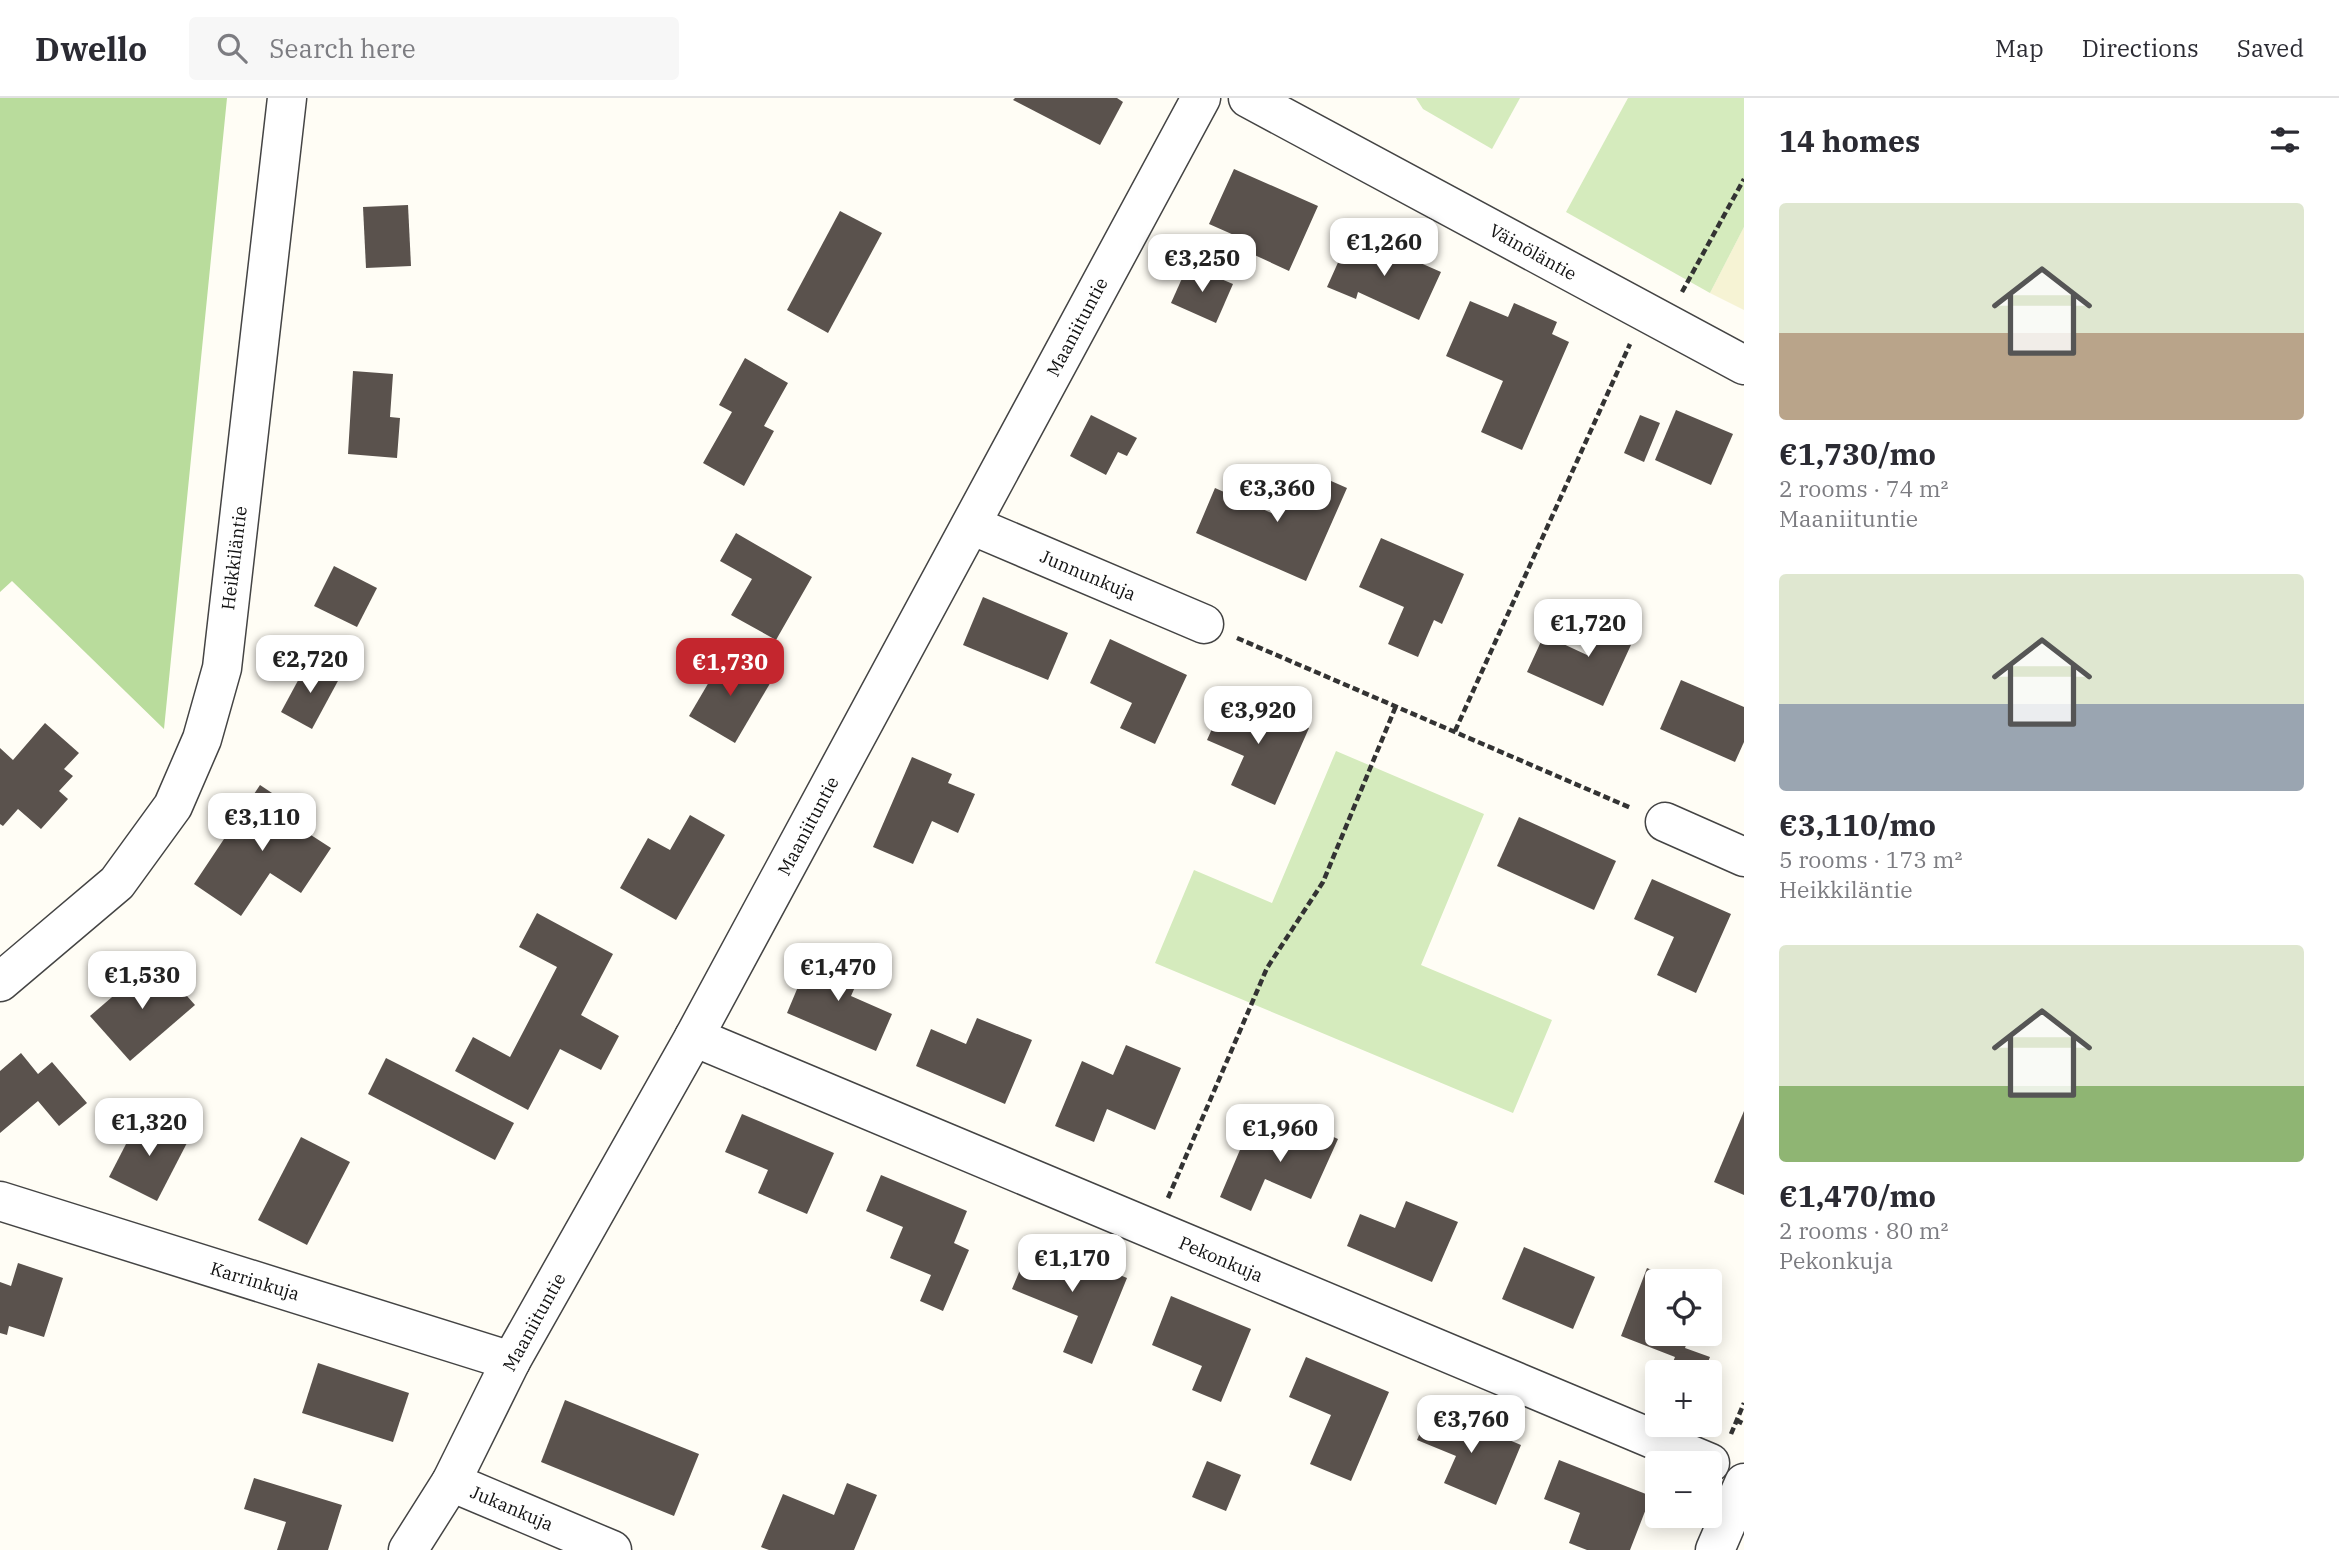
<!DOCTYPE html>
<html lang="en">
<head>
<meta charset="utf-8">
<style>
  :root { --surface:#fff; --page:#f7f7f7; --text:#2b2b33; --muted:#7c7c81; --line:#e1e1e2; --accent:#c4262e }
  body { margin:0; font-family:"IBM Plex Serif",serif; background:var(--page); color:var(--text); height:100vh; display:flex; flex-direction:column; font-size:26px; white-space:nowrap }
  * { box-sizing:border-box; margin:0 }
  p { font-size:23px; color:var(--muted) }
  .icon { flex:none; width:38px; height:38px; fill:none; stroke:currentColor; stroke-width:2; stroke-linecap:round; stroke-linejoin:round }
  .map { position:relative; flex:1; overflow:hidden }
  .details { display:flex; flex-direction:column; background:var(--surface); width:595px }
  .details>* { flex:none }
  .buttons { position:absolute; left:1645px; top:1171px; display:grid; gap:14px }
  .buttons a { display:grid; place-items:center; width:77px; height:77px; border-radius:7px; background:var(--surface); box-shadow:0 4px 18px #0003; font-size:35px }
  .price { position:absolute; translate:-50% -60px; padding:0 16px; border-radius:14px; background:#fff; color:#222; font-size:23px; line-height:46px; filter:drop-shadow(0 2px 4px #0008) }
  .price::after { content:''; position:absolute; left:50%; top:42px; width:21px; height:16px; margin-left:-10px; background:inherit; clip-path:polygon(0 0,100% 0,50% 100%) }
  .price.selected { background:var(--accent); color:#fff }
  ul { padding:0; list-style:none }
  li { display:grid; align-content:center; gap:14px; height:371px; padding:0 35px }
  li span { display:grid; place-items:center; height:217px; border-radius:7px; color:#555 }
  li>.icon { margin-inline-start:auto }
  span .icon { width:126px; height:126px; fill:#fffc; stroke-width:1 }
  li b { font-size:30px }
  h2 { display:flex; justify-content:space-between; align-items:center; height:84px; padding:0 35px; font-size:30px }
  header { display:flex; align-items:center; gap:42px; box-sizing:border-box; height:98px; padding:0 35px; background:var(--surface); border-bottom:2px solid var(--line) }
  header strong { font-size:33px }
  nav { display:flex; gap:38px; margin-inline-start:auto; font-size:24px }
  .search { width:490px; height:63px; background:var(--page); display:flex; align-items:center; gap:18px; box-sizing:border-box; padding:0 24px; border-radius:7px; color:var(--muted); font-size:26px }
  main { display:flex; flex:1; min-height:0 }
  .map>svg:first-child { display:block }
</style>
</head>
<body>
<header>
<strong>Dwello</strong>
<div class="search"><svg class="icon" aria-label="search" viewBox="0 0 24 24"><circle cx="10" cy="10" r="6"/><path d="M15 15l6 6"/></svg>Search here</div>
<nav><a>Map</a><a>Directions</a><a>Saved</a></nav>
</header>
<main>
<div class="map">
<svg width="1744" height="1452" viewBox="0 0 1744 1452">
  <rect width="100%" height="100%" fill="#fffdf5"/>
  <path fill="#f6f3d4" d="M 1744,129 L 1744,212 L 1710,195 Z"/>
  <g fill="#d5ebbd">
    <path d="M 1416,0 L 1520,0 L 1492,51 L 1423,11 Z"/>
    <path d="M 1628,0 L 1744,0 L 1744,129 L 1710,195 L 1566,114 Z"/>
    <path d="M 1336,653 L 1484,716 L 1421,867 L 1552,922 L 1513,1015 L 1155,865 L 1194,772 L 1272,805 Z"/>
  </g>
  <path fill="#b9dc9c" d="M 0,0 L 227,0 L 164,631 L 12,483 L 0,494 Z"/>
  <g fill="#5a524d">
    <path d="M 1015,0 L 1117,0 L 1123,4 L 1100,47 L 1013,2 Z"/>
    <path d="M 1234,71 L 1318,108 L 1289,173 L 1248,154 L 1252,145 L 1209,126 Z"/>
    <path d="M 408,107 L 411,168 L 366,170 L 363,109 Z"/>
    <path d="M 840,113 L 882,135 L 828,235 L 787,212 Z"/>
    <path d="M 1349,140 L 1373,151 L 1375,145 L 1441,174 L 1419,222 L 1358,194 L 1356,201 L 1327,189 Z"/>
    <path d="M 1188,167 L 1233,186 L 1216,225 L 1171,205 Z"/>
    <path d="M 1470,203 L 1508,219 L 1514,205 L 1557,224 L 1552,236 L 1569,244 L 1522,352 L 1481,334 L 1503,283 L 1446,258 Z"/>
    <path d="M 745,260 L 788,285 L 764,328 L 774,333 L 744,388 L 703,365 L 732,314 L 719,307 Z"/>
    <path d="M 353,273 L 393,276 L 390,319 L 400,320 L 397,360 L 348,356 Z"/>
    <path d="M 1676,312 L 1733,336 L 1711,387 L 1655,362 Z"/>
    <path d="M 1091,317 L 1137,340 L 1127,358 L 1118,354 L 1106,377 L 1070,358 Z"/>
    <path d="M 1640,317 L 1660,325 L 1644,364 L 1624,355 Z"/>
    <path d="M 1297,368 L 1347,390 L 1306,483 L 1196,435 L 1215,390 L 1276,417 Z"/>
    <path d="M 736,435 L 812,479 L 776,542 L 731,517 L 752,481 L 720,463 Z"/>
    <path d="M 1381,440 L 1464,476 L 1442,526 L 1434,522 L 1418,559 L 1388,546 L 1404,509 L 1359,489 Z"/>
    <path d="M 334,468 L 377,490 L 357,529 L 314,508 Z"/>
    <path d="M 983,499 L 1068,535 L 1048,582 L 963,547 Z"/>
    <path d="M 1609,510 L 1641,525 L 1603,608 L 1527,574 L 1544,537 L 1587,557 Z"/>
    <path d="M 1110,541 L 1187,577 L 1155,646 L 1120,630 L 1132,605 L 1090,585 Z"/>
    <path d="M 726,555 L 772,582 L 735,645 L 689,618 Z"/>
    <path d="M 308,564 L 339,581 L 312,631 L 281,614 Z"/>
    <path d="M 1681,582 L 1744,609 L 1744,644 L 1735,664 L 1660,631 Z"/>
    <path d="M 1228,595 L 1309,630 L 1275,707 L 1231,687 L 1244,658 L 1207,642 Z"/>
    <path d="M 45,625 L 79,655 L 64,671 L 73,678 L 59,693 L 68,701 L 41,731 L 18,711 L 3,728 L 0,726 L 0,650 L 13,662 Z"/>
    <path d="M 912,659 L 952,676 L 948,685 L 975,696 L 958,735 L 932,723 L 913,766 L 873,749 Z"/>
    <path d="M 260,687 L 305,717 L 297,728 L 331,750 L 301,795 L 270,775 L 241,818 L 194,786 Z"/>
    <path d="M 690,717 L 725,737 L 676,822 L 620,790 L 648,740 L 670,752 Z"/>
    <path d="M 1519,719 L 1616,763 L 1594,812 L 1497,768 Z"/>
    <path d="M 1652,781 L 1731,816 L 1696,895 L 1657,877 L 1674,839 L 1634,821 Z"/>
    <path d="M 537,815 L 613,856 L 581,917 L 619,938 L 601,972 L 560,951 L 528,1012 L 455,973 L 473,939 L 510,959 L 557,869 L 519,849 Z"/>
    <path d="M 813,853 L 862,873 L 851,898 L 892,916 L 876,953 L 787,915 Z"/>
    <path d="M 155,862 L 195,907 L 130,963 L 90,918 Z"/>
    <path d="M 977,920 L 1032,942 L 1005,1006 L 916,968 L 931,931 L 966,946 Z"/>
    <path d="M 1126,947 L 1181,970 L 1155,1032 L 1107,1011 L 1094,1044 L 1055,1028 L 1082,963 L 1113,977 Z"/>
    <path d="M 21,955 L 38,976 L 52,964 L 87,1005 L 59,1028 L 38,1003 L 0,1035 L 0,973 Z"/>
    <path d="M 386,960 L 514,1025 L 495,1062 L 368,996 Z"/>
    <path d="M 1744,1013 L 1744,1097 L 1714,1084 Z"/>
    <path d="M 742,1016 L 834,1055 L 807,1116 L 758,1095 L 768,1072 L 725,1054 Z"/>
    <path d="M 141,1017 L 189,1041 L 157,1103 L 109,1079 Z"/>
    <path d="M 1287,1018 L 1338,1041 L 1311,1101 L 1265,1081 L 1251,1113 L 1220,1099 L 1245,1040 L 1272,1052 Z"/>
    <path d="M 301,1039 L 350,1064 L 307,1147 L 258,1122 Z"/>
    <path d="M 881,1077 L 967,1113 L 954,1145 L 969,1152 L 943,1213 L 920,1203 L 931,1177 L 890,1160 L 903,1129 L 866,1113 Z"/>
    <path d="M 1406,1103 L 1458,1124 L 1432,1184 L 1347,1148 L 1360,1116 L 1395,1130 Z"/>
    <path d="M 1033,1141 L 1127,1180 L 1092,1266 L 1063,1254 L 1078,1218 L 1012,1191 Z"/>
    <path d="M 1524,1149 L 1595,1179 L 1573,1231 L 1502,1201 Z"/>
    <path d="M 18,1165 L 63,1180 L 44,1239 L 9,1228 L 7,1237 L 0,1235 L 0,1184 L 11,1188 Z"/>
    <path d="M 1647,1170 L 1679,1183 L 1657,1183 L 1657,1236 L 1690,1236 L 1685,1250 L 1710,1259 L 1704,1274 L 1669,1274 L 1675,1259 L 1621,1238 Z"/>
    <path d="M 1171,1198 L 1251,1231 L 1221,1304 L 1192,1292 L 1202,1268 L 1152,1247 Z"/>
    <path d="M 1306,1259 L 1389,1294 L 1351,1383 L 1310,1366 L 1331,1317 L 1289,1299 Z"/>
    <path d="M 318,1265 L 409,1295 L 393,1344 L 302,1315 Z"/>
    <path d="M 565,1302 L 699,1356 L 674,1418 L 541,1364 Z"/>
    <path d="M 1431,1309 L 1521,1347 L 1496,1407 L 1444,1385 L 1456,1358 L 1417,1342 Z"/>
    <path d="M 1559,1362 L 1651,1398 L 1630,1452 L 1587,1452 L 1569,1445 L 1580,1415 L 1544,1401 Z"/>
    <path d="M 1207,1363 L 1241,1377 L 1226,1413 L 1192,1399 Z"/>
    <path d="M 254,1380 L 342,1407 L 328,1452 L 277,1452 L 286,1424 L 244,1411 Z"/>
    <path d="M 847,1385 L 877,1397 L 854,1452 L 769,1452 L 761,1449 L 783,1396 L 834,1417 Z"/>
  </g>
  <g fill="none" stroke-linecap="round" stroke-linejoin="round">
    <defs>
      <g id="minor">
        <path d="M 1248,0 L 1744,267"/>
        <path d="M 971,427 L 1204,526"/>
        <path d="M 1665,724 L 1744,759"/>
        <path d="M 0,884 L 117,785 L 173,708 L 202,641 L 222,570 L 287,0"/>
        <path d="M 694,939 L 1710,1365"/>
        <path d="M 0,1103 L 511,1263"/>
        <path d="M 451,1384 L 612,1452"/>
        <path d="M 408,1452 L 451,1384 L 511,1263 L 694,939 L 1201,0"/>
        <path d="M 1715,1452 L 1744,1385"/>
      </g>
    </defs>
    <use href="#minor" stroke="#444" stroke-width="41"/>
    <g stroke="#333" stroke-width="4.5" stroke-dasharray="7 3.5" stroke-linecap="butt">
      <path d="M 1682,194 L 1744,81"/>
      <path d="M 1237,540 L 1631,710"/>
      <path d="M 1455,633 L 1630,246"/>
      <path d="M 1168,1100 L 1267,870 L 1323,784 L 1396,608"/>
      <path d="M 1736,1322 L 1744,1326"/>
      <path d="M 1731,1336 L 1744,1305"/>
    </g>
    <use href="#minor" stroke="#fff" stroke-width="38"/>
  </g>
  <g text-anchor="middle" dominant-baseline="central" stroke-width="7" stroke-linejoin="round" paint-order="stroke">
    <g font-size="18" fill="#111" stroke="#fff">
      <text transform="translate(1533 154) rotate(29)">Väinöläntie</text>
      <text transform="translate(1077 229) rotate(-62)">Maaniituntie</text>
      <text transform="translate(234 460) rotate(-83)">Heikkiläntie</text>
      <text transform="translate(1088 477) rotate(23)">Junnunkuja</text>
      <text transform="translate(808 728) rotate(-62)">Maaniituntie</text>
      <text transform="translate(1221 1161) rotate(23)">Pekonkuja</text>
      <text transform="translate(255 1183) rotate(17)">Karrinkuja</text>
      <text transform="translate(534 1224) rotate(-61)">Maaniituntie</text>
      <text transform="translate(512 1410) rotate(23)">Jukankuja</text>
    </g>
  </g>
</svg>
<div class="buttons">
<a><svg class="icon" aria-label="locate" viewBox="0 0 24 24"><circle cx="12" cy="12" r="6"/><path d="M12 2v4M12 18v4M2 12h4M18 12h4"/></svg></a>
<a>+</a>
<a>−</a>
</div>
<b class="price" style="left:1384px;top:180px">€1,260</b>
<b class="price" style="left:1202px;top:196px">€3,250</b>
<b class="price" style="left:1277px;top:426px">€3,360</b>
<b class="price" style="left:1588px;top:561px">€1,720</b>
<b class="price" style="left:310px;top:597px">€2,720</b>
<b class="price selected" style="left:730px;top:600px">€1,730</b>
<b class="price" style="left:1258px;top:648px">€3,920</b>
<b class="price" style="left:262px;top:755px">€3,110</b>
<b class="price" style="left:838px;top:905px">€1,470</b>
<b class="price" style="left:142px;top:913px">€1,530</b>
<b class="price" style="left:149px;top:1060px">€1,320</b>
<b class="price" style="left:1280px;top:1066px">€1,960</b>
<b class="price" style="left:1072px;top:1196px">€1,170</b>
<b class="price" style="left:1471px;top:1357px">€3,760</b>
</div>
<section class="details">
<h2>14 homes<svg class="icon" aria-label="filters" viewBox="0 0 24 24"><path d="M4 7h16M4 17h16"/><circle cx="9" cy="7" r="2"/><circle cx="15" cy="17" r="2"/></svg></h2>
<ul>
<li><span style="background:linear-gradient(#dfe7d0 60%,#b9a48a 0)"><svg class="icon" aria-label="home" viewBox="0 0 24 24"><path d="M3 11l9-7 9 7M6 9v11h12V9"/></svg></span><div><b>€1,730/mo</b><p>2 rooms · 74 m²</p><p>Maaniituntie</p></div></li>
<li><span style="background:linear-gradient(#dfe7d0 60%,#9aa5b1 0)"><svg class="icon" aria-label="home" viewBox="0 0 24 24"><path d="M3 11l9-7 9 7M6 9v11h12V9"/></svg></span><div><b>€3,110/mo</b><p>5 rooms · 173 m²</p><p>Heikkiläntie</p></div></li>
<li><span style="background:linear-gradient(#dfe7d0 65%,#8fb573 0)"><svg class="icon" aria-label="home" viewBox="0 0 24 24"><path d="M3 11l9-7 9 7M6 9v11h12V9"/></svg></span><div><b>€1,470/mo</b><p>2 rooms · 80 m²</p><p>Pekonkuja</p></div></li>
</ul>
</section>
</main>
</body>
</html>
